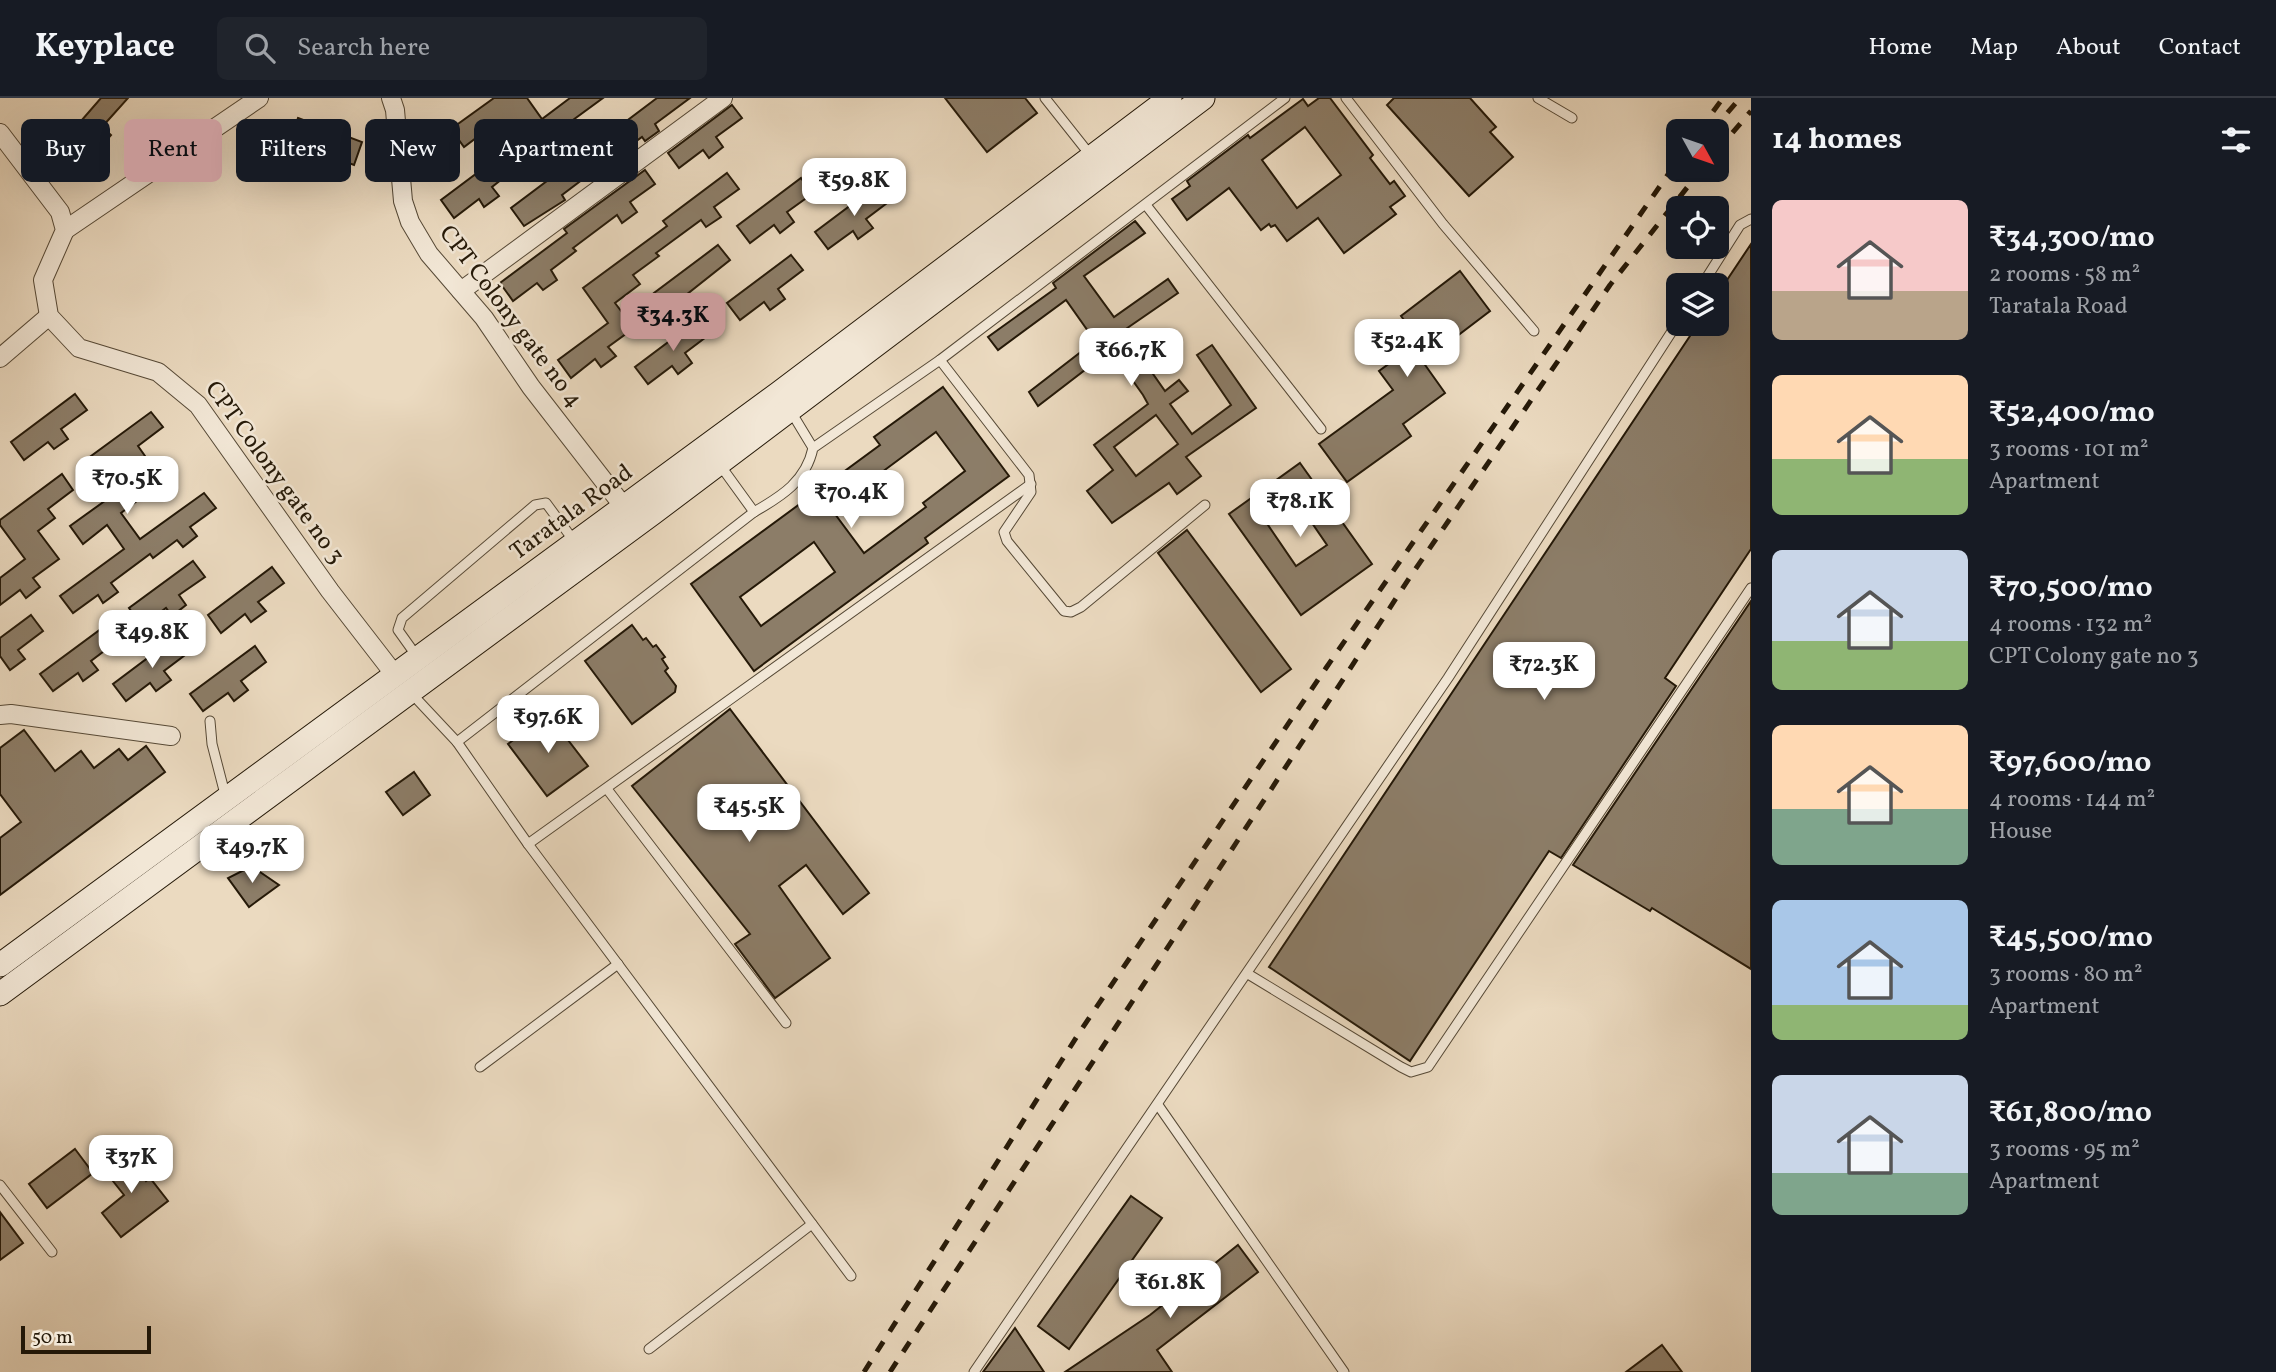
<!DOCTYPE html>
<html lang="en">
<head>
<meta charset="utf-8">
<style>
  :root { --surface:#171b24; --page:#20242c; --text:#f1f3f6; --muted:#9ea1a6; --line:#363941; --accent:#c59692 }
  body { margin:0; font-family:Vollkorn,serif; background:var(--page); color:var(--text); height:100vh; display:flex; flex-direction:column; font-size:26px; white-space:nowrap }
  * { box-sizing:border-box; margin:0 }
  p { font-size:23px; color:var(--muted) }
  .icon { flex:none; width:38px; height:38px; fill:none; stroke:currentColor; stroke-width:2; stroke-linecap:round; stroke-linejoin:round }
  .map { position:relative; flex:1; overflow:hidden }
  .drawer { display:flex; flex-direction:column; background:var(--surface); width:525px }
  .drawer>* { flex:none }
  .guide { position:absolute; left:21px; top:21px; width:665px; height:63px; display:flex; gap:14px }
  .needle { width:46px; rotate:130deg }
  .fabs { position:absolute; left:1666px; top:21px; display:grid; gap:14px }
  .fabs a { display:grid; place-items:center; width:63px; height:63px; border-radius:10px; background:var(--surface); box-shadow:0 7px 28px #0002; font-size:35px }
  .scale { position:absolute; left:21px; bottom:18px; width:130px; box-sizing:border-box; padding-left:7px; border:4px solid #251908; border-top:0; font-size:19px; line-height:24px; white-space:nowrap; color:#251908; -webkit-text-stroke:5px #f2e7d6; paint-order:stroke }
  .price { position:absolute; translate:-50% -60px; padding:0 16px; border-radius:14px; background:#fff; color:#222; font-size:23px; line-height:46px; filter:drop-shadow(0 2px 4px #0008) }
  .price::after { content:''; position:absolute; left:50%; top:42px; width:21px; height:16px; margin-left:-10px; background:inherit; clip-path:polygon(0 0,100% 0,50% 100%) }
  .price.on { background:var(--accent); color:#111 }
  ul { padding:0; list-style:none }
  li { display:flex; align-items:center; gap:21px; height:175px; padding:0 21px }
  li span { display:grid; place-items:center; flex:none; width:196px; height:140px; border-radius:10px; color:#555 }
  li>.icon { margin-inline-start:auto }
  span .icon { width:84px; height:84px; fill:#fffc; stroke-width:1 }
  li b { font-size:30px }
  h2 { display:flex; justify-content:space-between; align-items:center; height:84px; padding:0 21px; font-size:30px }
  .pill { padding:0 24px; border-radius:10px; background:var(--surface); box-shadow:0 7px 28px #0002; font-size:24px; line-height:63px }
  .pill.on { background:var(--accent); color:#111 }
  header { display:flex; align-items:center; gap:42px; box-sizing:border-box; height:98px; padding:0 35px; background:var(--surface); border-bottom:2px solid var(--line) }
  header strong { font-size:33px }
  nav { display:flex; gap:38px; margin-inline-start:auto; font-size:24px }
  .search { width:490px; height:63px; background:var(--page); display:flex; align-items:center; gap:18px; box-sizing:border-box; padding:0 24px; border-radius:10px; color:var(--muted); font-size:26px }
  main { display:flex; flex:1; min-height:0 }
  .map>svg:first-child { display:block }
</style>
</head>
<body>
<header>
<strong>Keyplace</strong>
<div class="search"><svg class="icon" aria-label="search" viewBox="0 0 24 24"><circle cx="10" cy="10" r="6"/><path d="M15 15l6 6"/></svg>Search here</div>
<nav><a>Home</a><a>Map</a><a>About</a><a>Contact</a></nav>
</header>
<main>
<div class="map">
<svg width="1751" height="1274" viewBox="0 0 1751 1274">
  <rect width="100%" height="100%" fill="#ebdac0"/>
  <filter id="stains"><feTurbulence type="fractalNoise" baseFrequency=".00286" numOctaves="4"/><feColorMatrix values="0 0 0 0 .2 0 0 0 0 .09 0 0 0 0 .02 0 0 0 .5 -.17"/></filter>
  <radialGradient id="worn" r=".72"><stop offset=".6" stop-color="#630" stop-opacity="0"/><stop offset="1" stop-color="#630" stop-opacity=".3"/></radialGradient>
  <g fill="#8c7d68" stroke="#251908" stroke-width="2" fill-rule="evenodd">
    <path d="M 101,0 L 128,0 L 102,29 L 111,37 L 99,51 L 92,44 L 71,67 L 55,53 Z"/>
    <path d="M 494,0 L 527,0 L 542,21 L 570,0 L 603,0 L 573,22 L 580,32 L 566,43 L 560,35 L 492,89 L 499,98 L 484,109 L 479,101 L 454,120 L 441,102 L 505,54 L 488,31 L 464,49 L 451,31 Z"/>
    <path d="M 657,0 L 690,0 L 655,26 L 659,33 L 645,43 L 642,39 L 617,57 L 604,40 Z"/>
    <path d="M 945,0 L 1025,0 L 1037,15 L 987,54 Z"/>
    <path d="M 1319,0 L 1330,0 L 1373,57 L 1370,60 L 1390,86 L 1394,83 L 1405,98 L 1390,109 L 1396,116 L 1344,155 L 1318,120 L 1287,143 L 1275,127 L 1271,129 L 1269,126 L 1261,132 L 1229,90 L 1187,122 L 1172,101 L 1190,88 L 1187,83 L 1248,37 L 1250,40 L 1303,1 L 1308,8 ZM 1305,29 L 1341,77 L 1297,110 L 1262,62 Z"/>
    <path d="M 1394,0 L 1470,0 L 1496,29 L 1490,34 L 1513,59 L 1469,98 L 1387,7 Z"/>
    <path d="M 732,7 L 742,20 L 716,39 L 723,49 L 709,60 L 703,52 L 679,70 L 668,55 Z"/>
    <path d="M 298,20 L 362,44 L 354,67 L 290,43 Z"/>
    <path d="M 575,62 L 587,78 L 562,97 L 565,102 L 524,128 L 511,110 Z"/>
    <path d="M 645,72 L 655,86 L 630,104 L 637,114 L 622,125 L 617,117 L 573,150 L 576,153 L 551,172 L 557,182 L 543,192 L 537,185 L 513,203 L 500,185 L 567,135 L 564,131 Z"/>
    <path d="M 727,75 L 739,91 L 714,109 L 721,119 L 706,129 L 701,122 L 656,155 L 659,158 L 633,177 L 640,186 L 615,205 L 634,230 L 608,249 L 616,258 L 601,269 L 595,261 L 571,280 L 558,262 L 608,225 L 583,190 L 667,128 L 663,123 Z"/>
    <path d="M 801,80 L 812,96 L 787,114 L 794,124 L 780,135 L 774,127 L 750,145 L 737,128 Z"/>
    <path d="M 879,86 L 891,102 L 866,121 L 873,130 L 858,141 L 853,133 L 828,151 L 815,134 Z"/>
    <path d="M 1135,123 L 1145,135 L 1084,178 L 1114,219 L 1168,181 L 1178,195 L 1123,233 L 1165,293 L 1179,282 L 1188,293 L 1170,306 L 1192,336 L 1231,307 L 1197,257 L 1212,247 L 1256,310 L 1186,359 L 1201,378 L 1177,396 L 1169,385 L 1112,425 L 1087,393 L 1113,372 L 1094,347 L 1148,306 L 1143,297 L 1111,252 L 1038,308 L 1029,294 L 1095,243 L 1066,202 L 998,252 L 988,239 L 1056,190 L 1053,185 ZM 1156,317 L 1178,346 L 1136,378 L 1114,349 Z"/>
    <path d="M 1751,146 L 1751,451 L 1665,580 L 1676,588 L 1561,760 L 1549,753 L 1410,963 L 1269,869 L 1698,226 L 1717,226 L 1717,197 Z"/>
    <path d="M 718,147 L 730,162 L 667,212 L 654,195 Z"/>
    <path d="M 791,157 L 803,172 L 778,191 L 785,201 L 770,212 L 764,204 L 740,222 L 727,205 Z"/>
    <path d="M 1460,173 L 1490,213 L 1423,264 L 1445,295 L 1403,326 L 1411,338 L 1347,384 L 1319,346 L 1393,292 L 1379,273 L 1420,243 L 1401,218 Z"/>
    <path d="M 699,221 L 710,236 L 685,255 L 692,265 L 678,276 L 672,268 L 648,286 L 635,269 Z"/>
    <path d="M 943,289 L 1009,378 L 925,440 L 928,445 L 754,573 L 691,486 L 880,347 L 874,339 ZM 936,334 L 965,373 L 923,405 L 926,409 L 864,455 L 835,416 L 882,381 L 878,377 ZM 814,444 L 835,474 L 761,528 L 740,499 Z"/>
    <path d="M 75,296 L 87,312 L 61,331 L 68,341 L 54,351 L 48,344 L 24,362 L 11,344 Z"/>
    <path d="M 151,314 L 163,329 L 138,348 L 145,358 L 127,371 L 146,396 L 121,415 L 140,441 L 204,395 L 216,410 L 190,429 L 197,438 L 183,449 L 177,442 L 153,460 L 150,456 L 111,485 L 118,494 L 103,505 L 98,497 L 73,515 L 60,498 L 124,451 L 107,427 L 83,446 L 70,428 L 113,397 L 87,361 Z"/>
    <path d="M 1300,365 L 1372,466 L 1301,517 L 1229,416 ZM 1299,406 L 1327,447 L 1296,468 L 1268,427 Z"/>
    <path d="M 62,376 L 73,392 L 48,411 L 55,420 L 38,433 L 59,461 L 33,480 L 40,489 L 26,500 L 20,492 L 0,507 L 0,480 L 25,461 L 0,427 L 0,422 Z"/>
    <path d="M 1187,432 L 1291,571 L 1261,594 L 1158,455 Z"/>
    <path d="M 193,463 L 205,479 L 179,497 L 186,507 L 172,518 L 166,510 L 142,528 L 129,510 Z"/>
    <path d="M 272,469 L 284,485 L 258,504 L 266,513 L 251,524 L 245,516 L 221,535 L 208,517 Z"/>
    <path d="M 1751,503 L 1751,871 L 1652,810 L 1650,813 L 1573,767 Z"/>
    <path d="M 31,517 L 43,533 L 18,552 L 25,561 L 10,572 L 0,558 L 0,540 Z"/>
    <path d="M 632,527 L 643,542 L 646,540 L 653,549 L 656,547 L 665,559 L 662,561 L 668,570 L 665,573 L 676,588 L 675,594 L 632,626 L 585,563 Z"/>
    <path d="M 105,528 L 116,544 L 91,563 L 98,572 L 83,583 L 78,575 L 53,593 L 40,576 Z"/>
    <path d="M 177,538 L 189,554 L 164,573 L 171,582 L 156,593 L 150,585 L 126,603 L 113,586 Z"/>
    <path d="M 255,548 L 266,564 L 241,583 L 248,592 L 234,603 L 228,595 L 203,613 L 190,596 Z"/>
    <path d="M 730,611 L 869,795 L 843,816 L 806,767 L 779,788 L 830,860 L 775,900 L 735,846 L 750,836 L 632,688 Z"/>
    <path d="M 548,616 L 588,668 L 547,698 L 508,646 Z"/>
    <path d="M 24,632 L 55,673 L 81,653 L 94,670 L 119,651 L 128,662 L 146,648 L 165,674 L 0,797 L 0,740 L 21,724 L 0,696 L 0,650 Z"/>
    <path d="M 414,674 L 430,697 L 403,717 L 386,694 Z"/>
    <path d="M 244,772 L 257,772 L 279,787 L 249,809 L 228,780 Z"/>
    <path d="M 75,1051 L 93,1075 L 47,1110 L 29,1086 Z"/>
    <path d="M 121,1052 L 146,1083 L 150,1080 L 168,1103 L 121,1139 L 102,1115 L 124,1097 L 101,1068 Z"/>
    <path d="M 1131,1098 L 1162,1120 L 1069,1251 L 1038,1228 Z"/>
    <path d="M 0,1114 L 23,1145 L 0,1162 Z"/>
    <path d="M 1238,1147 L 1258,1174 L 1157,1252 L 1172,1274 L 1065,1274 L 1150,1217 Z"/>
    <path d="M 1015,1230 L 1044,1274 L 983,1274 Z"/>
    <path d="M 1662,1247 L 1682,1274 L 1626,1274 Z"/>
  </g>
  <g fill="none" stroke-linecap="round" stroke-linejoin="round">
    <defs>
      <g id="lane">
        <path d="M 1045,0 L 1091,58"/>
        <path d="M 1346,0 L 1443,126 L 1534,233"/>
        <path d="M 1538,0 L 1572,20"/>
        <path d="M 1146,107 L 1321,331"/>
        <path d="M 1702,187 L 1740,127 L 1751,121"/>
        <path d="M 940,262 L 1029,377 L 1031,394 L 1004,434 L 1007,443 L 1064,513 L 1071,514 L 1081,509 L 1205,407"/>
        <path d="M 790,312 L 813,350"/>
        <path d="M 720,367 L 754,414"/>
        <path d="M 418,560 L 398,532 L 402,520 L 535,407 L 546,405 L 574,443"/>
        <path d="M 412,596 L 457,644 L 528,746 L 851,1178"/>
        <path d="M 210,623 L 212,646 L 226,700"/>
        <path d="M 457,644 L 754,414 C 782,398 806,383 813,350 L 940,262 L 1285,0"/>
        <path d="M 607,691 L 786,925"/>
        <path d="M 528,746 L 1031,386"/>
        <path d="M 1248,876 L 1401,969 L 1411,974 L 1428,969 L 1751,490"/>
        <path d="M 480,969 L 618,866"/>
        <path d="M 1158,1007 L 1344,1274"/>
        <path d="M 0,1087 L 52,1154"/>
        <path d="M 649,1251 L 812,1126"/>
        <path d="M 974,1274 L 1448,580 L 1678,224"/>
      </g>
      <g id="street">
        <path d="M 391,0 L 395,12 L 403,103 L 410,124 L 429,156 L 484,220 L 531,289 L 624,409"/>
        <path d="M 0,35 L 60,114 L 65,132 L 43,182 L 49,218 L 79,250 L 158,274 L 198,307 L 330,493 L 395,577"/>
        <path d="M 65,132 L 259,0"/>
        <path d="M 461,193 L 723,0"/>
        <path d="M 0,260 L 49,218"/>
        <path d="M 0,617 L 11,616 L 171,638"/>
      </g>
      <g id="secondary">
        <path d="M 0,867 L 779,295 L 1170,0"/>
        <path d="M 0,896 L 653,415 L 1203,0"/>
      </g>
    </defs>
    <use href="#lane" stroke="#564936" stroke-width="11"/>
    <use href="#street" stroke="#564936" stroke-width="20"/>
    <use href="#secondary" stroke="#251908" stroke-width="25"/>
    <use href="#lane" stroke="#f2e7d6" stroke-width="9"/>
    <use href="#street" stroke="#f2e7d6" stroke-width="18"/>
    <use href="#secondary" stroke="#f2e7d6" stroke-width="23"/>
    <g stroke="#251908" stroke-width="5" stroke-dasharray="12 12" stroke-linecap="butt">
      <path d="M 1699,33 L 1723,0"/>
      <path d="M 1712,33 L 1740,0"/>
      <path d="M 1717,53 L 1751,13"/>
      <path d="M 864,1274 L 1081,932 L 1326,570 L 1678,62"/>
      <path d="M 890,1274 L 1410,479 L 1610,187 L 1701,72"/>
    </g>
  </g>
  <g text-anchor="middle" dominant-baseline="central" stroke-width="5" stroke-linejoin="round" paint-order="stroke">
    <g font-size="24" fill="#251908" stroke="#f2e7d6">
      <text transform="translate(510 219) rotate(53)">CPT Colony gate no 4</text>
      <text transform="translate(274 375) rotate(54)">CPT Colony gate no 3</text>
      <text transform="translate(572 415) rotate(-36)">Taratala Road</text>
    </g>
  </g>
  <rect width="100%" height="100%" filter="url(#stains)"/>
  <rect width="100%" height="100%" fill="url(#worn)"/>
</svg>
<div class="fabs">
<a><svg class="needle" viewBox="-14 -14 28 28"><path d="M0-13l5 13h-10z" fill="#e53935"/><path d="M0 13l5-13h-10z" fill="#9ea1a6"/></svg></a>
<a><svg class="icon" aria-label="locate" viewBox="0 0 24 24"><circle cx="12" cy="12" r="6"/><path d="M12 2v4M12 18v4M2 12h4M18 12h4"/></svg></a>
<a><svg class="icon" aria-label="layers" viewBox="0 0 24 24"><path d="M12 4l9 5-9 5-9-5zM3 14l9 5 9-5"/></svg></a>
</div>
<div class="scale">50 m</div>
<b class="price" style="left:854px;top:120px">₹59.8K</b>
<b class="price on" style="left:673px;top:255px">₹34.3K</b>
<b class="price" style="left:1407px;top:281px">₹52.4K</b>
<b class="price" style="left:1131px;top:290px">₹66.7K</b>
<b class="price" style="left:127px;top:418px">₹70.5K</b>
<b class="price" style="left:851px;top:432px">₹70.4K</b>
<b class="price" style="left:1300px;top:441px">₹78.1K</b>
<b class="price" style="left:152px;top:572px">₹49.8K</b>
<b class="price" style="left:1544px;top:604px">₹72.3K</b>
<b class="price" style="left:548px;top:657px">₹97.6K</b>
<b class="price" style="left:749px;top:746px">₹45.5K</b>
<b class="price" style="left:252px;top:787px">₹49.7K</b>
<b class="price" style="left:131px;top:1097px">₹37K</b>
<b class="price" style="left:1170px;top:1222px">₹61.8K</b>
<div class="guide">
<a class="pill">Buy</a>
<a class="pill on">Rent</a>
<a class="pill">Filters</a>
<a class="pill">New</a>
<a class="pill">Apartment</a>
</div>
</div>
<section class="drawer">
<h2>14 homes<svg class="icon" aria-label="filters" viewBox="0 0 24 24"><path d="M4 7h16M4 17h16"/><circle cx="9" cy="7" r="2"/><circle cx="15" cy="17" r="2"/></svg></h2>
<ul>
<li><span style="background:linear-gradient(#f6c9c9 65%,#b9a48a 0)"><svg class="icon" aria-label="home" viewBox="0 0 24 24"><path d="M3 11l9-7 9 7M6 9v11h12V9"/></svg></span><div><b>₹34,300/mo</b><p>2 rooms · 58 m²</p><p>Taratala Road</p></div></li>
<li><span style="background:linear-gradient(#ffd9b3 60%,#8fb573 0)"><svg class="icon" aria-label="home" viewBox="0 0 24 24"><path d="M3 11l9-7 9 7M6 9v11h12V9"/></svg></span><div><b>₹52,400/mo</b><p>3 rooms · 101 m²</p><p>Apartment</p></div></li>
<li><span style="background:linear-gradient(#c9d6e8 65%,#8fb573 0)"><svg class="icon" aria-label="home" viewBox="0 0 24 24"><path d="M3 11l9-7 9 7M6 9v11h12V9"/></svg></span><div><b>₹70,500/mo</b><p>4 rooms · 132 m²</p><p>CPT Colony gate no 3</p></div></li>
<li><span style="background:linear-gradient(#ffd9b3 60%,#7fa58c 0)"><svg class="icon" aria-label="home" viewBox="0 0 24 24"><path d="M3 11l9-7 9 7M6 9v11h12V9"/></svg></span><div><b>₹97,600/mo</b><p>4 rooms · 144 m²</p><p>House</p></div></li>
<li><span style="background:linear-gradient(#a9c7e8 75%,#8fb573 0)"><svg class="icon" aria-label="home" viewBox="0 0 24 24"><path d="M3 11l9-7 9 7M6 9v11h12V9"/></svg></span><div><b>₹45,500/mo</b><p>3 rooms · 80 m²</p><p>Apartment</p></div></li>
<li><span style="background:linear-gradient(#c9d6e8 70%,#7fa58c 0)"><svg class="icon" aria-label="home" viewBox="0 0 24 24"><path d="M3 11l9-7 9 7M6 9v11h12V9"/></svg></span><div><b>₹61,800/mo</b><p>3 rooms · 95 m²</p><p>Apartment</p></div></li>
</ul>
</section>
</main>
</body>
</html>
